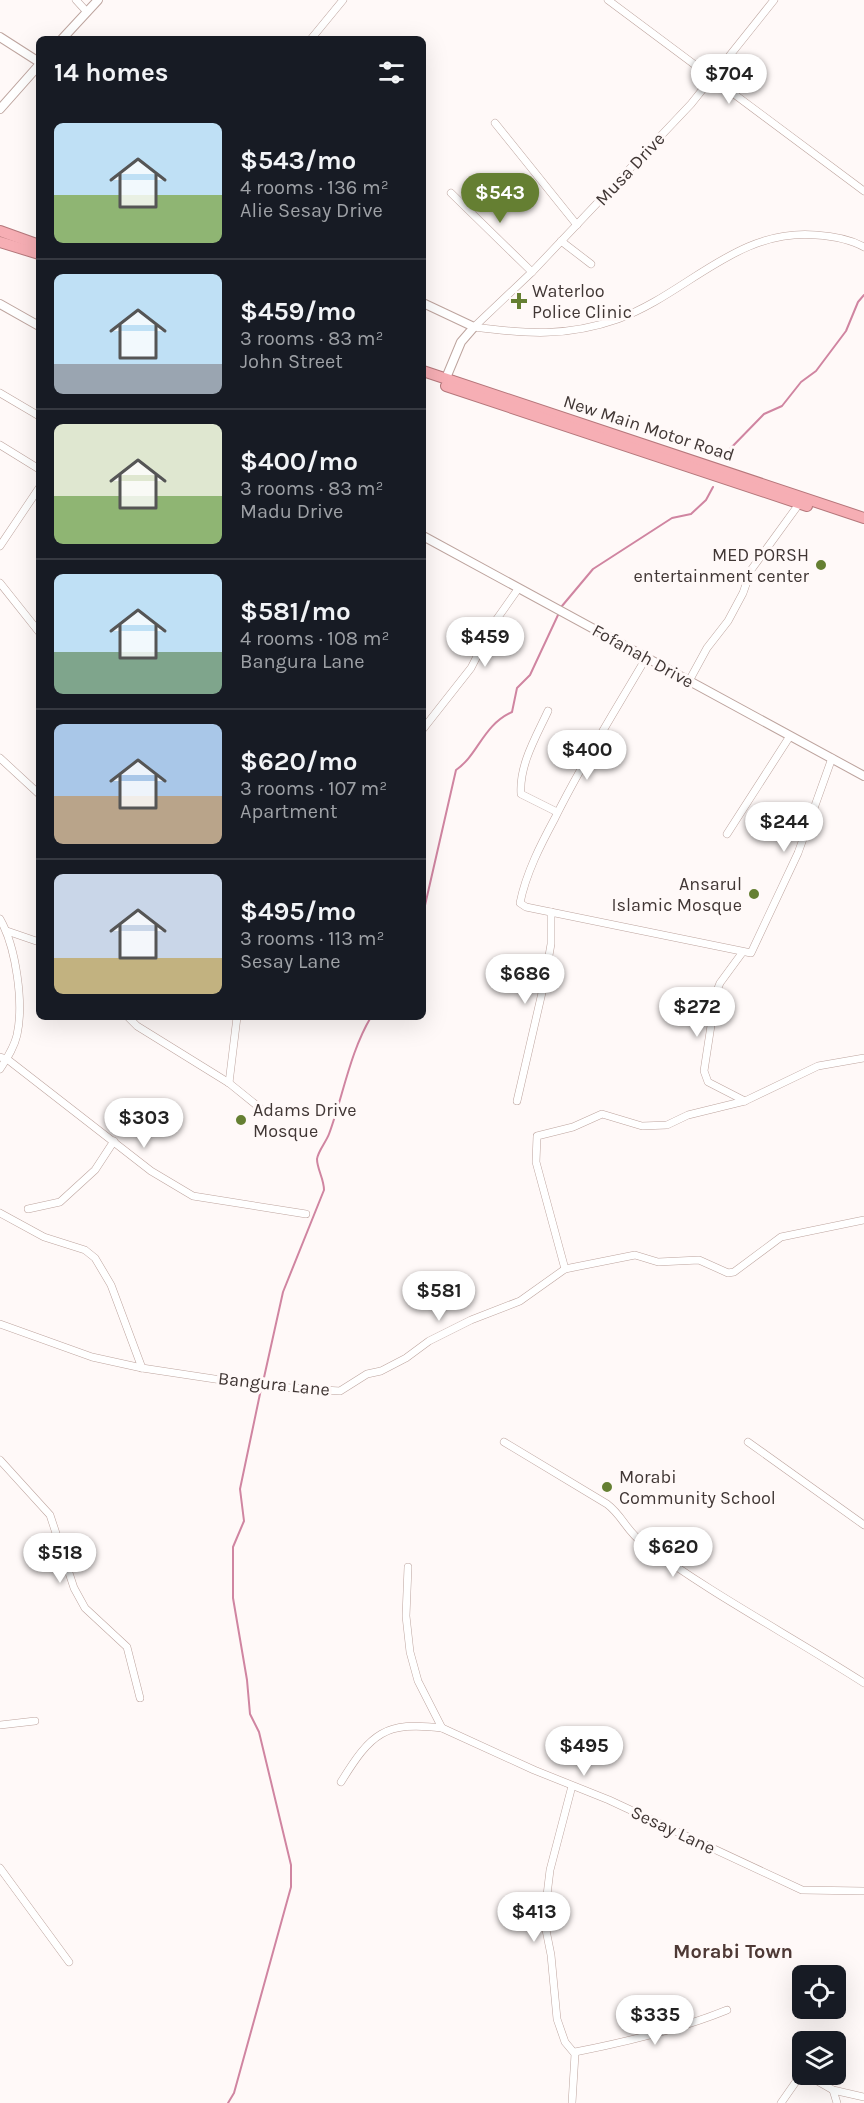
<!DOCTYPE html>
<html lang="en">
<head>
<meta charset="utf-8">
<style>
  :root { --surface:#171b24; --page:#20242c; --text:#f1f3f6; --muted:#9ea1a6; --line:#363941; --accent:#657f32 }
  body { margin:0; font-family:Karla,sans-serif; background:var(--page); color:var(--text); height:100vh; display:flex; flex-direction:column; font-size:22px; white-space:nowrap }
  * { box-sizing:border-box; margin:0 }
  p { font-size:20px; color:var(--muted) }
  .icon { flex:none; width:33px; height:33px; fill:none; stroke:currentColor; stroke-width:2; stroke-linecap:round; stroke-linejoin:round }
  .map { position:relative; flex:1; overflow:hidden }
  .details { position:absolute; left:36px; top:36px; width:390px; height:984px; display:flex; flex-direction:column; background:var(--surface); border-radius:9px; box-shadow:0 6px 24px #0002 }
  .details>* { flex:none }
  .buttons { position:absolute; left:792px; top:1965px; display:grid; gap:12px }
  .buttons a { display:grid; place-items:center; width:54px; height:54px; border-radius:9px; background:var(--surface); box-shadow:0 6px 24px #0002; font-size:30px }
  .price { position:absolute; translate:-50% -51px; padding:0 14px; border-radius:21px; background:#fff; color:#222; font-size:20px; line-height:39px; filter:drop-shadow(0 2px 3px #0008) }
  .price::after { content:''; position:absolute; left:50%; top:36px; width:18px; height:14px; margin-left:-9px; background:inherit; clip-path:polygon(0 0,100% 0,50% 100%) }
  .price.on { background:var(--accent); color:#fff }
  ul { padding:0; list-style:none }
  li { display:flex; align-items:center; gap:18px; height:150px; padding:0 18px }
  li+li { border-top:2px solid var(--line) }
  li span { display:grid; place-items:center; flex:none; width:168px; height:120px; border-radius:9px; color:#555 }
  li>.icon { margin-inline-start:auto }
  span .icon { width:72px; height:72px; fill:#fffc; stroke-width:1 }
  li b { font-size:26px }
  h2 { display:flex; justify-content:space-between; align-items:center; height:72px; padding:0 18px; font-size:26px }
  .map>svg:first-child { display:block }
</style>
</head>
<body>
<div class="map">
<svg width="864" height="2103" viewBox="0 0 864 2103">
  <rect width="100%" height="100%" fill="#fff9f8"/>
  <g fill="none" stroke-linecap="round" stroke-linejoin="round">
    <g stroke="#d085a1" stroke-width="2">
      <path d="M 726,453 L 764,414 L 782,406 L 801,382 L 816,371 L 846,331 L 858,302 L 864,295"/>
      <path d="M 562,606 L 593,569 L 672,518 L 691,514 L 706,500 L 713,487"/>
      <path d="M 423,914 L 456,770 C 479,754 482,726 512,712 L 517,688 L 530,675 L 558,615"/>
      <path d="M 263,1382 L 283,1292 L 324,1190 C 324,1179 317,1169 317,1159 C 318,1151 326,1142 329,1134 C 343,1096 350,1052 371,1017"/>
      <path d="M 228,2103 L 234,2093 L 291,1887 L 291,1865 L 259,1732 L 250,1714 L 247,1680 L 233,1598 L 233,1547 L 244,1521 L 240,1489 L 261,1389"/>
    </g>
    <defs>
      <g id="minor">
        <path d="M 76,0 L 87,12"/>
        <path d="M 608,0 L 864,191"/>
        <path d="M 311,39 L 343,0"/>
        <path d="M 495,123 L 577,225"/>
        <path d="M 451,193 L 532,272"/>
        <path d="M 561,241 L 591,264"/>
        <path d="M 474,327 L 532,272 L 691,104 L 774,0"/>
        <path d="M 474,327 C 526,334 567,337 618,319 C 687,294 737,228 816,235 C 831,236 850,239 864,247"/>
        <path d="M 0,393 L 39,416"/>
        <path d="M 0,445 L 39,469"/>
        <path d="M 0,546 L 39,488"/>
        <path d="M 0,583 L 39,632"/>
        <path d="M 646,658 C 615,711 582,763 555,818 C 541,844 526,873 520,903 L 526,907 L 751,953 L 798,853 L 832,758"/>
        <path d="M 689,681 L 707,648 L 728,621 L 743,593 L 751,570 L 799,504"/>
        <path d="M 548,711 C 536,737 519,765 521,794 L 557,812"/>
        <path d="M 423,729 L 471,668 L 494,623 L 518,589"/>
        <path d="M 0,758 L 39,794"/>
        <path d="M 727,834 L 790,736"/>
        <path d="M 0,919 C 16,947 24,1003 17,1035 C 14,1048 7,1058 0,1069"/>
        <path d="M 7,931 L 39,942"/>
        <path d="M 742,953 L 720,983 L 716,993 L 704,1071 L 708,1082 L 745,1101"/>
        <path d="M 128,1017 L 137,1026 L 229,1083 L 260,1108"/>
        <path d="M 0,1057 L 7,1059 L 151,1171 L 193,1196 L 306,1214"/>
        <path d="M 229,1083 L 237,1017"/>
        <path d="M 517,1101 L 544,984 L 551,944 L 551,912"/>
        <path d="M 28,1209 L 60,1202 L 95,1170 L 114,1141"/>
        <path d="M 0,1213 L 44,1237 L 85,1250 L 95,1258 L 111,1285 L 142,1368"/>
        <path d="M 565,1269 L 536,1162 L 537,1136 L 573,1127 L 602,1114 L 642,1126 L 667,1125 L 688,1115 L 745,1101 L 818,1066 L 864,1058"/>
        <path d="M 0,1324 L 92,1357 L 142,1368 L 261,1386 L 340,1391 L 367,1374 L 381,1371 L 406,1358 L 429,1341 L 471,1320 L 520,1301 L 565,1269 L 635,1255 L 658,1262 L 699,1260 L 728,1273 L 734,1272 L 781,1237 L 864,1220"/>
        <path d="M 504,1442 L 607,1504 C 623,1516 626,1531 644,1544 C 713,1595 791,1636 864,1683"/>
        <path d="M 748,1442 L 864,1525"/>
        <path d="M 0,1460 L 50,1515 L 74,1588 L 85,1608 L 127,1647 L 140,1698"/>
        <path d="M 408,1567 L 406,1616 L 410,1652 L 418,1681 L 442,1728 L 534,1770 L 609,1800 L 802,1890 L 864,1891"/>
        <path d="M 0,1725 L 35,1721"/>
        <path d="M 341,1782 C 371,1733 385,1721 442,1728"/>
        <path d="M 572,1786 L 550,1870 L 544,1920 L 551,1955 L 557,2019 L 565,2042 L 575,2054 L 572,2103"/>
        <path d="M 0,1868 L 69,1962"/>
        <path d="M 575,2052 C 626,2042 678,2030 727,2010"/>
        <path d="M 805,2074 L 833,2090 L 864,2097"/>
        <path d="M 833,2090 L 837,2103"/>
        <path d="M 781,2103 L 802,2073"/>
      </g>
      <g id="tertiary">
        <path d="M 0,37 L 39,62"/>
        <path d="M 62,39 L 98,0"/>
        <path d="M 0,109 L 39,65"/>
        <path d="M 423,303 L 474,327 L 461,342 L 446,378"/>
        <path d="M 0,304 L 39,326"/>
        <path d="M 423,536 L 864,776"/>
      </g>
      <g id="trunk">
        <path d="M 0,231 L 39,245"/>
        <path d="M 0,242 L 39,254"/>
        <path d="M 423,371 L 864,518"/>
        <path d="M 446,386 L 807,506"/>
      </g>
    </defs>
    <use href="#minor" stroke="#bda49e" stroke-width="8"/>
    <use href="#tertiary" stroke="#bda49e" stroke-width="10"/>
    <use href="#trunk" stroke="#b5777b" stroke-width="12"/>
    <use href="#minor" stroke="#fff" stroke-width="7"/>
    <use href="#tertiary" stroke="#fff" stroke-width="8"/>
    <use href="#trunk" stroke="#f6aeb4" stroke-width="10"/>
  </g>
  <g fill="#657f32" stroke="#fff9f8" stroke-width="2">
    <path d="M516 292h6v6h6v6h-6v6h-6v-6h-6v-6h6z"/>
    <circle cx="821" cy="565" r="6"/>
    <circle cx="754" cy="894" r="6"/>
    <circle cx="241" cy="1120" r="6"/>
    <circle cx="607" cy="1487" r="6"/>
  </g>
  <g text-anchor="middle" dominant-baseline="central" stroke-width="6" stroke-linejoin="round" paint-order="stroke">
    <g font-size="18" fill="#413735" stroke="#fff9f8">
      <text transform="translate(630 169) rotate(-47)">Musa Drive</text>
      <text transform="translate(649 428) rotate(18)">New Main Motor Road</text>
      <text transform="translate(643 656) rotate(29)">Fofanah Drive</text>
      <text transform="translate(274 1384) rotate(6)">Bangura Lane</text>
      <text transform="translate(673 1830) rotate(25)">Sesay Lane</text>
    </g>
    <g font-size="18" fill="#413735" stroke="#fff9f8" text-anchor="start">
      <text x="532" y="291">Waterloo<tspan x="532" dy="21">Police Clinic</tspan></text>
      <text x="809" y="555" text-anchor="end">MED PORSH<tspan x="809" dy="21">entertainment center</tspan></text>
      <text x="742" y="884" text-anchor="end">Ansarul<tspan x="742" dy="21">Islamic Mosque</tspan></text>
      <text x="253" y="1110">Adams Drive<tspan x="253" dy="21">Mosque</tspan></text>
      <text x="619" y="1477">Morabi<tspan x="619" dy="21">Community School</tspan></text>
    </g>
    <g font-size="20" font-weight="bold" fill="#4e3935" stroke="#fff9f8">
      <text x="733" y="1951">Morabi Town</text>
    </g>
  </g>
</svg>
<div class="buttons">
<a><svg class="icon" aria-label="locate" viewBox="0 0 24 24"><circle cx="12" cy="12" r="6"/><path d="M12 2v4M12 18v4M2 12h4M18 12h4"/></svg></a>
<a><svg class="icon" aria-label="layers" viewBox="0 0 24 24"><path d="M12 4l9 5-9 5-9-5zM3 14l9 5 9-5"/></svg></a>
</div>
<b class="price" style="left:729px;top:105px">$704</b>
<b class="price on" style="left:500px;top:224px">$543</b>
<b class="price" style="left:485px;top:668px">$459</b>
<b class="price" style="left:587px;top:781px">$400</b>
<b class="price" style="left:784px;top:853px">$244</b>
<b class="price" style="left:525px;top:1005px">$686</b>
<b class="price" style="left:697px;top:1038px">$272</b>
<b class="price" style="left:144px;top:1149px">$303</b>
<b class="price" style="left:439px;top:1322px">$581</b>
<b class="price" style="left:673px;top:1578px">$620</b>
<b class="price" style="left:60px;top:1584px">$518</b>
<b class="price" style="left:584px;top:1777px">$495</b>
<b class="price" style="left:534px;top:1943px">$413</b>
<b class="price" style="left:655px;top:2046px">$335</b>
<section class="details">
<h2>14 homes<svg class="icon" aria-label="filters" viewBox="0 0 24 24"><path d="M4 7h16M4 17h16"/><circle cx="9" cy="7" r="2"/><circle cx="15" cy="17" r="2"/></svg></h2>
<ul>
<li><span style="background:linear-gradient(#bfe0f5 60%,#8fb573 0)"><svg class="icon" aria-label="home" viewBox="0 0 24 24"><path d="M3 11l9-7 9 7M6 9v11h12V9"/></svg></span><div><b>$543/mo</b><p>4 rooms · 136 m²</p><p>Alie Sesay Drive</p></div></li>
<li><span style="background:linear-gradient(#bfe0f5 75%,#9aa5b1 0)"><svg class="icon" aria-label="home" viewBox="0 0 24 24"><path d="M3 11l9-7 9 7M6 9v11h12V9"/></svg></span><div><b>$459/mo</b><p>3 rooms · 83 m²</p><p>John Street</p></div></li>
<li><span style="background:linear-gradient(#dfe7d0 60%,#8fb573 0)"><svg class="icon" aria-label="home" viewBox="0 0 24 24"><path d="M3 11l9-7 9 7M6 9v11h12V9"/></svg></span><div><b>$400/mo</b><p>3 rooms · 83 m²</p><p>Madu Drive</p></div></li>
<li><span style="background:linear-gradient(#bfe0f5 65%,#7fa58c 0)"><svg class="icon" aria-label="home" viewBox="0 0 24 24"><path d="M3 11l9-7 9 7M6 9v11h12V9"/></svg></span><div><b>$581/mo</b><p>4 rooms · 108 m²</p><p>Bangura Lane</p></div></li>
<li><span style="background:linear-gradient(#a9c7e8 60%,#b9a48a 0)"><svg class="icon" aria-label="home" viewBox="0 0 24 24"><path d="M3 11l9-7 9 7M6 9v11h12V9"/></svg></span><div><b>$620/mo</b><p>3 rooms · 107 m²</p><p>Apartment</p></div></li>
<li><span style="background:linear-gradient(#c9d6e8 70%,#c2b280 0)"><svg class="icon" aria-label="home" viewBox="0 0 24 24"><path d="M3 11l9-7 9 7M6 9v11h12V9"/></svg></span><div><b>$495/mo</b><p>3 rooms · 113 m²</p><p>Sesay Lane</p></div></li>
</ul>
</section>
</div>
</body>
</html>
